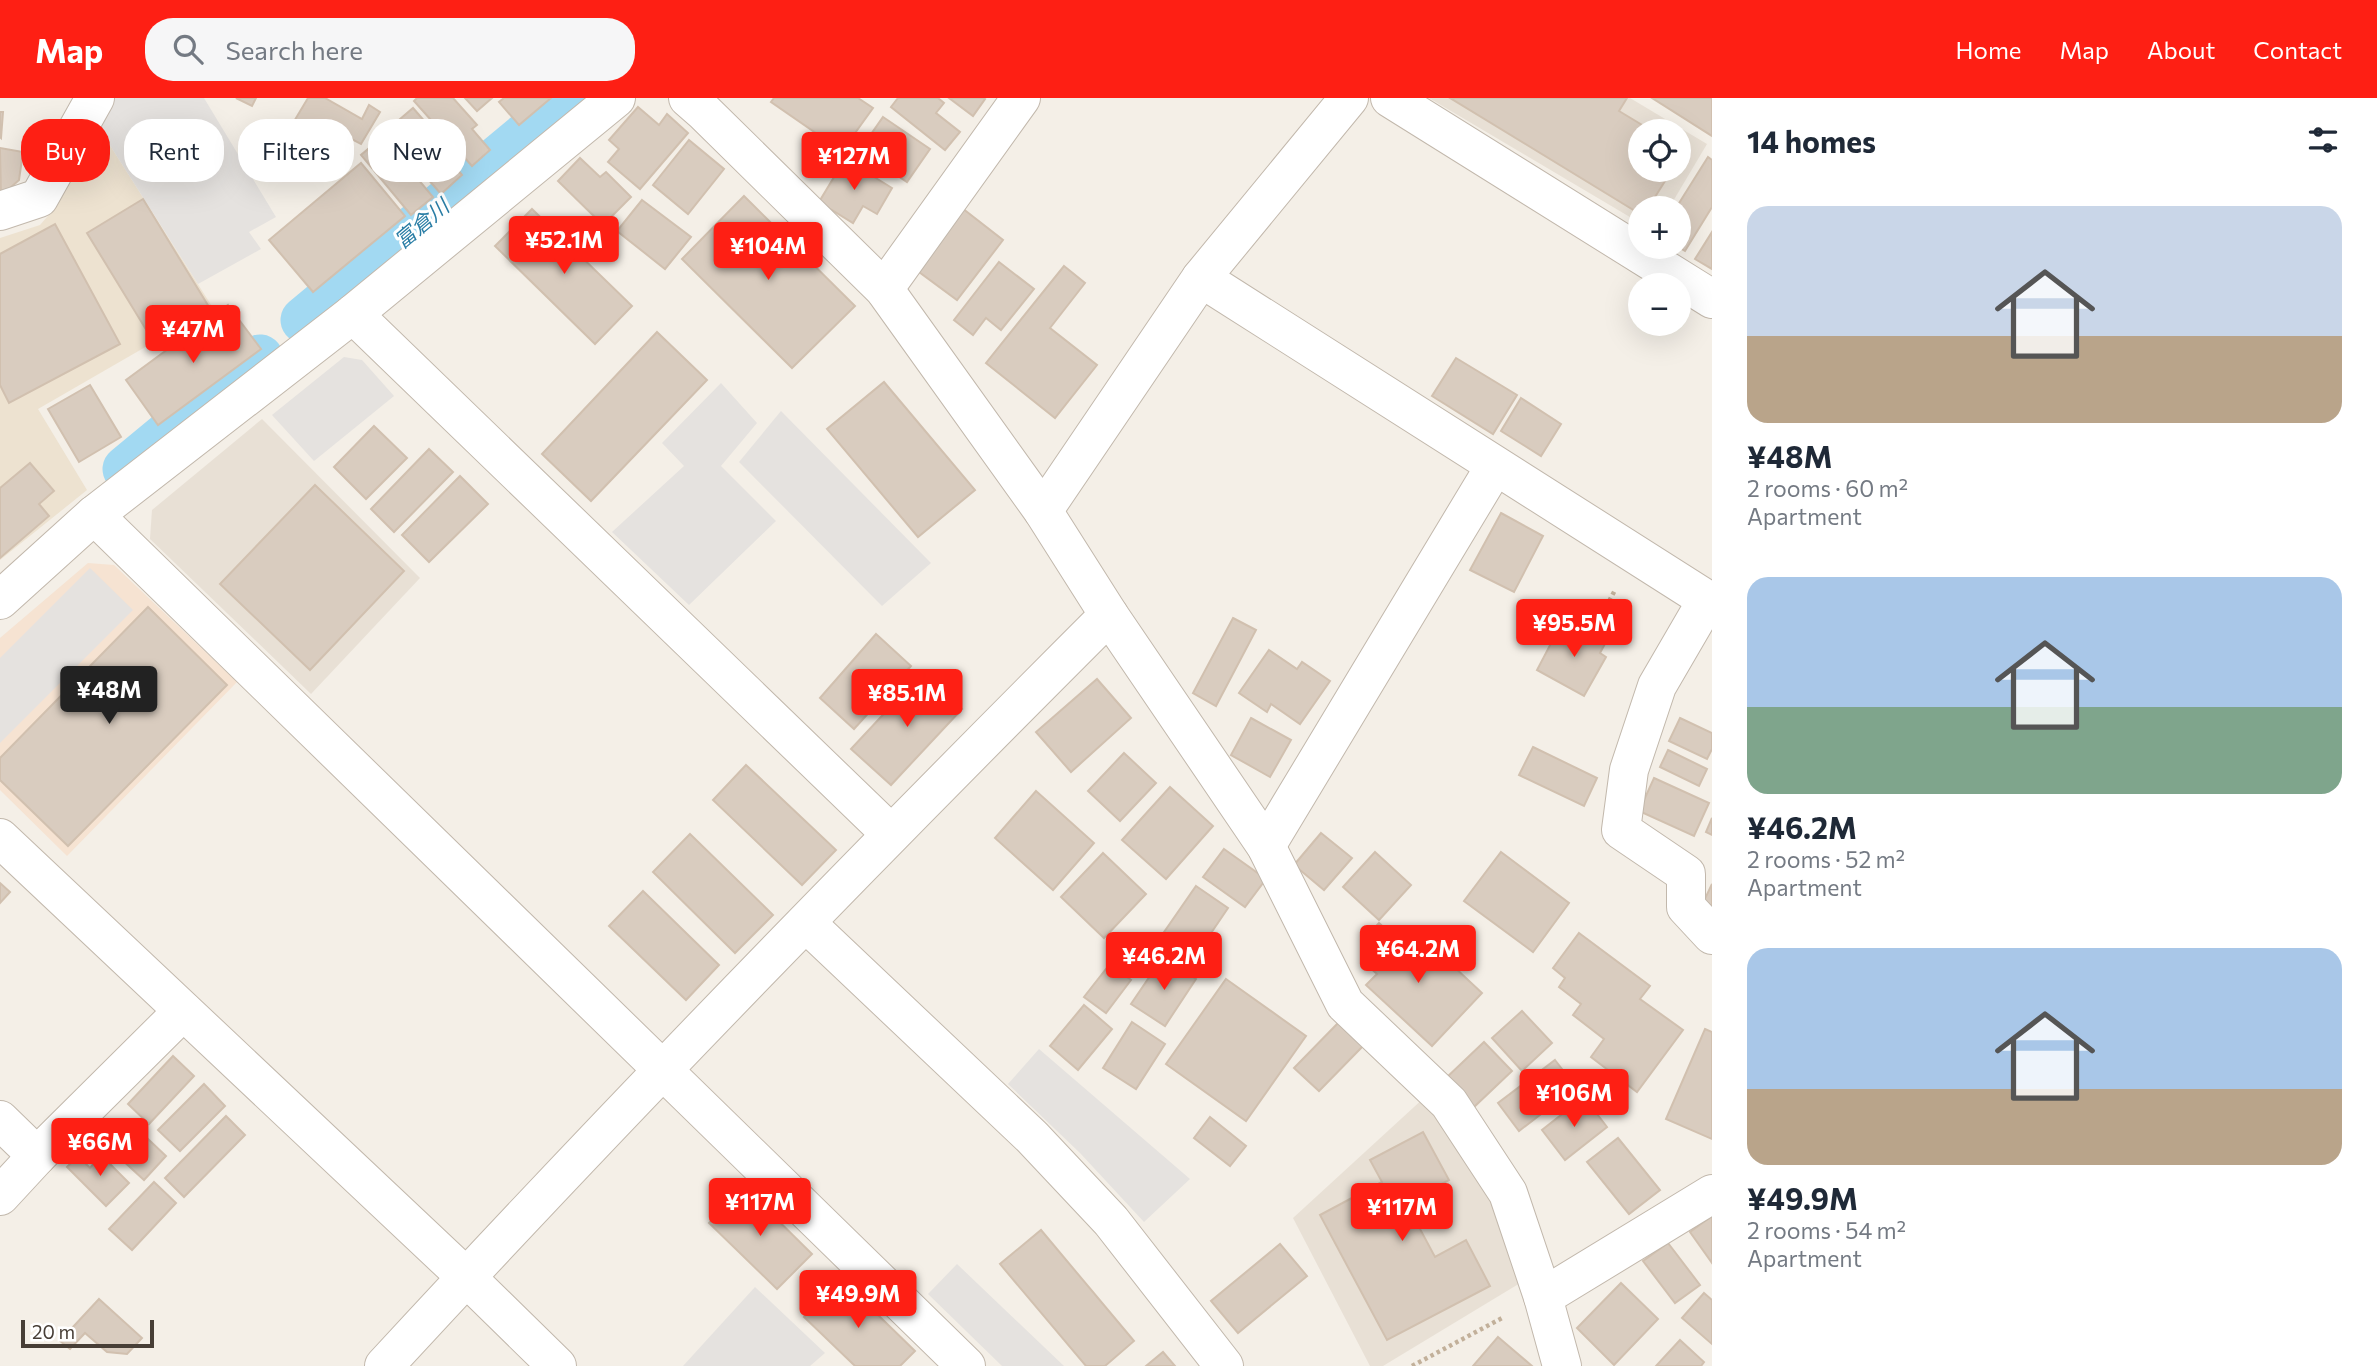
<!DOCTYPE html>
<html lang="en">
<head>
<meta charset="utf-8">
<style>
  :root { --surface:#fff; --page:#f6f6f7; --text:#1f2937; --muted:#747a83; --accent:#fe1f14 }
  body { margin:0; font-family:Commissioner,"Noto Sans JP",sans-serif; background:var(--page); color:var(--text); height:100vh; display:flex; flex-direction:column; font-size:26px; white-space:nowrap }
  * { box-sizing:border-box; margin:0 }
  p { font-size:23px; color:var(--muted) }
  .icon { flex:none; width:38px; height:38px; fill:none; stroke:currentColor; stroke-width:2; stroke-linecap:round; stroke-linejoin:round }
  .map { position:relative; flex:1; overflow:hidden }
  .panel { display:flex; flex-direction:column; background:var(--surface); width:665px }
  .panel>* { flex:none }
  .banner { position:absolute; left:21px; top:21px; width:665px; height:63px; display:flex; gap:14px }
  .tools { position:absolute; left:1628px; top:21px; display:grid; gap:14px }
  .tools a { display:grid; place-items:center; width:63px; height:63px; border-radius:50%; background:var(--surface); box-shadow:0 7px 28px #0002; font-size:35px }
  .scale { position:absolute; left:21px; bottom:18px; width:133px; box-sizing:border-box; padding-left:7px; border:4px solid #473e36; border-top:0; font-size:19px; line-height:24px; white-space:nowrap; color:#473e36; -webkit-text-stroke:5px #fff; paint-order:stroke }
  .price { position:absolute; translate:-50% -60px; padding:0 16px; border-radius:7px; background:var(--accent); color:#fff; font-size:23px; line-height:46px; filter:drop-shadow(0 2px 4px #0008) }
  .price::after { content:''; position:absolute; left:50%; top:42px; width:21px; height:16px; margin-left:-10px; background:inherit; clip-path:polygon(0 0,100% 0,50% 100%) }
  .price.selected { background:#222; color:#fff }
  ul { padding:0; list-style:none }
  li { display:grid; align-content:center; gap:14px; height:371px; padding:0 35px }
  li span { display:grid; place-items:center; height:217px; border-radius:21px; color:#555 }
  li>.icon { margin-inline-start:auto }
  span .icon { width:126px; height:126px; fill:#fffc; stroke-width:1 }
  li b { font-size:30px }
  h2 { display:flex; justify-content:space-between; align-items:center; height:84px; padding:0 35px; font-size:30px }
  .tag { padding:0 24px; border-radius:28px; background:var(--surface); box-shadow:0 7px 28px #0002; font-size:24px; line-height:63px }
  .tag.selected { background:var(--accent); color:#fff }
  header { display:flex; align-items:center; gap:42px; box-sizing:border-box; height:98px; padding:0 35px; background:var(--accent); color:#fff }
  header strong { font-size:33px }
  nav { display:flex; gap:38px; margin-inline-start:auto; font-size:24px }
  .search { width:490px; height:63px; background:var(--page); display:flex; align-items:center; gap:18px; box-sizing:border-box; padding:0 24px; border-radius:28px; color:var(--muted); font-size:26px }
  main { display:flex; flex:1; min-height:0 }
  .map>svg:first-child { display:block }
</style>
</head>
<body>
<header>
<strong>Map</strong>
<div class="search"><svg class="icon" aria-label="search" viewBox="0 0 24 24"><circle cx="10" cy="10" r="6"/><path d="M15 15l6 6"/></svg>Search here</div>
<nav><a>Home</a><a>Map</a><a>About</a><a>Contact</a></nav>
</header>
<main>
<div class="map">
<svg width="1712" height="1268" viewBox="0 0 1712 1268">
  <rect width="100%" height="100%" fill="#f4efe7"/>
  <g fill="#e8e0d5" fill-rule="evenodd">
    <path d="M 1429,0 L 1630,0 L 1707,46 L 1669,110 L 1640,110 L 1640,125 ZM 1640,33 L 1678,33 L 1678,72 L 1640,72 Z"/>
    <path d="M 262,321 L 420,480 L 311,596 L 150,441 L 152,412 Z"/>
    <path d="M 1426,998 L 1500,1107 L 1527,1181 L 1383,1268 L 1370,1268 L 1293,1120 Z"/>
  </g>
  <path fill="#f6e3d2" d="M 88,465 L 114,467 L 237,584 L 67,758 L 0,692 L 0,540 Z"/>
  <path fill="#ede2d0" d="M 99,30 L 213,210 L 38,311 L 87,392 L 0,462 L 0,140 L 40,127 L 54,111 Z"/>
  <g fill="#e5e2df">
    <path d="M 115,0 L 204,0 L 276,119 L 249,134 L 261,151 L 198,186 L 99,30 Z"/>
    <path d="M 344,259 L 362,262 L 394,298 L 314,363 L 272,317 Z"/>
    <path d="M 721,285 L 757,325 L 721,368 L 776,423 L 689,507 L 612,434 L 684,368 L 662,345 Z"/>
    <path d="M 781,313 L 931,465 L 882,508 L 739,364 Z"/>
    <path d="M 90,470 L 133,512 L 0,645 L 0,560 Z"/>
    <path d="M 1039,951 L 1190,1081 L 1144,1124 L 1080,1055 L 1008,986 Z"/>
    <path d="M 957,1166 L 1064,1268 L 1002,1268 L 928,1196 Z"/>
    <path d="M 755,1189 L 825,1255 L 810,1268 L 683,1268 Z"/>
  </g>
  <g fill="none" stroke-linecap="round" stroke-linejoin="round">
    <g stroke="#a2d9f2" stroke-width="47">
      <path d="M 304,222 L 571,0"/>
      <path d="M 126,371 L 260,260"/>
    </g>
  </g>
  <g fill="#d9ccbf" stroke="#d1c0af" stroke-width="2">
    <path d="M 236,0 L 256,0 L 252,8 Z"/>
    <path d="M 308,0 L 325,0 L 362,21 L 369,7 L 380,14 L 361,46 L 342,36 L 329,58 L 287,35 Z"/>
    <path d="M 417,0 L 453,0 L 477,27 L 472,31 L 490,52 L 472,68 L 414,3 Z"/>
    <path d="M 465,0 L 492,0 L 477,13 Z"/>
    <path d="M 504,0 L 551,0 L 519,27 L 499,4 Z"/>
    <path d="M 774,0 L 858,0 L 873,10 L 842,53 L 771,4 Z"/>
    <path d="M 898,0 L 938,0 L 944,5 L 936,15 L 960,34 L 945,52 L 891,9 Z"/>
    <path d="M 949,0 L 983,0 L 985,1 L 973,18 Z"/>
    <path d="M 1450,0 L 1627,0 L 1619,13 L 1652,33 L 1640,33 L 1640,72 L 1672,72 L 1648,110 L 1640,110 L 1640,116 Z"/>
    <path d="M 1652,0 L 1712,0 L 1712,38 Z"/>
    <path d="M 638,9 L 659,27 L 667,16 L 688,35 L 640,91 L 608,64 L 619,51 L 609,42 Z"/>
    <path d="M 413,10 L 448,50 L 443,54 L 462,77 L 441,96 L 386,33 Z"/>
    <path d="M 0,14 L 3,14 L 1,40 L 0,39 Z"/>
    <path d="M 883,19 L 930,51 L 907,84 L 860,52 Z"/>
    <path d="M 386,36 L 421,77 L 417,80 L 433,99 L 411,117 L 361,57 Z"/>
    <path d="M 689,42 L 724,71 L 688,116 L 653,87 Z"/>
    <path d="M 0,50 L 23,54 L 19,82 L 1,98 Z"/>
    <path d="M 1708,59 L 1712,62 L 1712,109 L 1685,153 L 1678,149 L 1678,110 L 1676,110 Z"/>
    <path d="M 580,60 L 600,79 L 606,74 L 631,99 L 603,127 L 558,83 Z"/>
    <path d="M 845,61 L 892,90 L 877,116 L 863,108 L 853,125 L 819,104 Z"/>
    <path d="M 361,65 L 405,118 L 313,194 L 269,142 Z"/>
    <path d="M 744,98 L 855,208 L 792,270 L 682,161 Z"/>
    <path d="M 143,101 L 209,209 L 153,243 L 87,135 Z"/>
    <path d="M 642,102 L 691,139 L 665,171 L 617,133 Z"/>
    <path d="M 962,110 L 1003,142 L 957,202 L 915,171 Z"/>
    <path d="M 532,111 L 632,208 L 595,246 L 495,148 Z"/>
    <path d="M 55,126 L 120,246 L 9,305 L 0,287 L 0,156 Z"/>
    <path d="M 1712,134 L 1712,171 L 1695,161 Z"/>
    <path d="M 999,164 L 1034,191 L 1001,232 L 986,220 L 973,237 L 954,222 Z"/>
    <path d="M 1064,168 L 1085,185 L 1050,230 L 1097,267 L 1055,320 L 986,265 Z"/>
    <path d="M 228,207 L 261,251 L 158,327 L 126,282 Z"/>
    <path d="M 657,234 L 707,282 L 591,403 L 542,356 Z"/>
    <path d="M 1456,260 L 1517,297 L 1493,336 L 1432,298 Z"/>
    <path d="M 884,284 L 975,392 L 918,439 L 827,331 Z"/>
    <path d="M 90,287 L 121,339 L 79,364 L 48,311 Z"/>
    <path d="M 1521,300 L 1561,326 L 1541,358 L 1501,333 Z"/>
    <path d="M 374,328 L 407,360 L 366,401 L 334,369 Z"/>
    <path d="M 429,351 L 453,374 L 394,434 L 371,411 Z"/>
    <path d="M 30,365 L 54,393 L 39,406 L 49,418 L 0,460 L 0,390 Z"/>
    <path d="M 460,378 L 488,406 L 429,464 L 402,437 Z"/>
    <path d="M 315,387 L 404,473 L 310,572 L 220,486 Z"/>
    <path d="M 1501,415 L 1543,438 L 1514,494 L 1470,472 Z"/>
    <path d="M 148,509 L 227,587 L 68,748 L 0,682 L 0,660 Z"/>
    <path d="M 1233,520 L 1256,532 L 1216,608 L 1193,595 Z"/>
    <path d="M 1574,527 L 1606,544 L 1600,555 L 1606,559 L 1584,598 L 1537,572 L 1558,532 L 1569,537 Z"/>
    <path d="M 876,536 L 911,568 L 854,631 L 820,600 Z"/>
    <path d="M 1269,552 L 1297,571 L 1302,564 L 1330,583 L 1300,626 L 1271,606 L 1267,614 L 1239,595 Z"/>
    <path d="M 923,574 L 962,611 L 891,687 L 851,651 Z"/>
    <path d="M 1097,581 L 1131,620 L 1071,674 L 1036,634 Z"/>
    <path d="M 1251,620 L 1291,642 L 1270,679 L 1231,657 Z"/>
    <path d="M 1680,620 L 1712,635 L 1712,651 L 1707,661 L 1669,643 Z"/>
    <path d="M 1533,649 L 1597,680 L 1584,708 L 1519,677 Z"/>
    <path d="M 1668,652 L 1707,671 L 1699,688 L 1660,669 Z"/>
    <path d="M 1124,655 L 1156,685 L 1120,723 L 1088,693 Z"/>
    <path d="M 746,667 L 836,752 L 802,787 L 713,702 Z"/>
    <path d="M 1654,680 L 1709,705 L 1694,738 L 1639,713 Z"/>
    <path d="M 1170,689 L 1213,728 L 1166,781 L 1122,742 Z"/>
    <path d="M 1036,693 L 1094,745 L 1053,792 L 995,740 Z"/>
    <path d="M 1712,720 L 1712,737 L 1706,734 Z"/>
    <path d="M 1321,735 L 1352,760 L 1324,792 L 1294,767 Z"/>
    <path d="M 690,736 L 773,817 L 735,855 L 653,774 Z"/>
    <path d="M 1224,751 L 1266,781 L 1245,809 L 1203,779 Z"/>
    <path d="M 1375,754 L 1411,787 L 1379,822 L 1343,789 Z"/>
    <path d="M 1501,754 L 1569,805 L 1533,854 L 1464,803 Z"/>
    <path d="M 1103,755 L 1146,796 L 1104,840 L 1061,799 Z"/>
    <path d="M 0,785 L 10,794 L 0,805 Z"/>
    <path d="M 1712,786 L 1712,812 L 1702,807 Z"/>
    <path d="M 1196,788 L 1228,810 L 1194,860 L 1162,837 Z"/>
    <path d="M 643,793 L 719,867 L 686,902 L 609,828 Z"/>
    <path d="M 1379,825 L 1403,847 L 1408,842 L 1428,861 L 1436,852 L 1482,895 L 1432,948 L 1366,887 L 1377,876 L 1367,867 L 1376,857 L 1362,844 Z"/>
    <path d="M 1579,835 L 1650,888 L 1640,901 L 1683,932 L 1637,994 L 1591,959 L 1604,941 L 1573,917 L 1581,906 L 1559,889 L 1565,880 L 1553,870 Z"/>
    <path d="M 1163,859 L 1196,881 L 1165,928 L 1131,906 Z"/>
    <path d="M 1110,866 L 1131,882 L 1106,915 L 1084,899 Z"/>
    <path d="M 1226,881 L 1306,938 L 1246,1023 L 1166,966 Z"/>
    <path d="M 1084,907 L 1112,931 L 1078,972 L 1050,948 Z"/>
    <path d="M 1522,913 L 1552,945 L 1522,973 L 1492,940 Z"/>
    <path d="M 1341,922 L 1365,946 L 1319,993 L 1294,970 Z"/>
    <path d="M 1132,924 L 1165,946 L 1136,991 L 1103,970 Z"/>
    <path d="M 1705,931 L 1712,934 L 1712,1041 L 1666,1021 Z"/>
    <path d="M 1484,944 L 1512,973 L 1474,1009 L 1446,980 Z"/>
    <path d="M 173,958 L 194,978 L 149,1026 L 128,1006 Z"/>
    <path d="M 1555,962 L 1576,989 L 1519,1033 L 1498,1005 Z"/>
    <path d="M 204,986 L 225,1008 L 180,1053 L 158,1032 Z"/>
    <path d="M 1584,999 L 1607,1029 L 1565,1062 L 1542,1032 Z"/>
    <path d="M 226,1018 L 245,1037 L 184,1099 L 165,1080 Z"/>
    <path d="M 1210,1019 L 1246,1048 L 1230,1068 L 1194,1040 Z"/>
    <path d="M 129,1023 L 166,1058 L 144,1082 L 95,1037 L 104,1027 L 115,1038 Z"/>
    <path d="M 1423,1034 L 1449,1082 L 1406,1105 L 1435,1159 L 1466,1142 L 1490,1188 L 1387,1242 L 1320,1117 L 1382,1084 L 1370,1062 Z"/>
    <path d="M 1618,1040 L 1660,1092 L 1629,1116 L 1587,1064 Z"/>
    <path d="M 101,1057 L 129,1085 L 106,1108 L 67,1069 L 78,1058 L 90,1070 Z"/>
    <path d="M 154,1084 L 176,1105 L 132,1152 L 109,1131 Z"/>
    <path d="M 744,1089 L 812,1156 L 777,1191 L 709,1125 Z"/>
    <path d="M 1712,1118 L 1712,1165 L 1690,1134 Z"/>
    <path d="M 1041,1132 L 1134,1243 L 1105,1268 L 1086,1268 L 1000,1166 Z"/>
    <path d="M 1668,1145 L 1700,1187 L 1675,1205 L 1643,1163 Z"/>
    <path d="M 1280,1146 L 1307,1178 L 1238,1235 L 1211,1203 Z"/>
    <path d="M 841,1181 L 915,1253 L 900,1268 L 855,1268 L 804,1219 Z"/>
    <path d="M 1621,1185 L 1658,1221 L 1614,1267 L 1577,1230 Z"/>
    <path d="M 1704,1195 L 1712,1202 L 1712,1246 L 1682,1220 Z"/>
    <path d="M 99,1201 L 142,1240 L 127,1256 L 107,1254 L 85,1235 L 70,1251 L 60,1243 Z"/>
    <path d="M 1498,1239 L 1532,1268 L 1473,1268 Z"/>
    <path d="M 1680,1242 L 1704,1264 L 1701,1268 L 1656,1268 Z"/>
    <path d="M 1163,1254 L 1175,1268 L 1146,1268 Z"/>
  </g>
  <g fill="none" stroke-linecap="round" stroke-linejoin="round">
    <defs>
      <g id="street">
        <path d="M 688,0 L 704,14 L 884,191 L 1043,413 L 1109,517 L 1266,748 L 1345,906 L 1449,1005 L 1508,1095 L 1543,1199 L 1562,1268"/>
        <path d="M 1390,0 L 1712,201"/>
        <path d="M 0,113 L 39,100 L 95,0"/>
        <path d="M 1201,180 L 1712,505"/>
        <path d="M 884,191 L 1021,0"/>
        <path d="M 353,216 L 891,736"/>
        <path d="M 1043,413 L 1201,180 L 1349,0"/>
        <path d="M 94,417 L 966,1268"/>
        <path d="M 0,502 L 94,417 L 353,216 L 616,0"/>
        <path d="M 1707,502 L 1657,588 L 1629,672 L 1621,732 L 1686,776 L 1686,809 L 1712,837"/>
        <path d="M 0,740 L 466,1179 L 557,1268"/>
        <path d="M 1266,748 L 1495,368"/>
        <path d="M 806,825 L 1032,1039 L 1111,1123 L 1224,1268"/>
        <path d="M 0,1022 L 37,1058"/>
        <path d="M 0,1098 L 37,1058 L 183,913"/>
        <path d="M 1543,1199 L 1712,1096"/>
        <path d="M 384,1268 C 620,1012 863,763 1109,517"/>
      </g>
    </defs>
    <use href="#street" stroke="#c2b8ac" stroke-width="40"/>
    <g stroke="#c2b09a" stroke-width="4.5" stroke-dasharray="3.5 3.5" stroke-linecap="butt">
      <path d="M 1593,534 L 1615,492"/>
      <path d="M 1412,1268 L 1504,1219"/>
    </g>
    <use href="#street" stroke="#fff" stroke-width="38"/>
  </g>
  <g text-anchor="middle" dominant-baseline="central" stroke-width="6" stroke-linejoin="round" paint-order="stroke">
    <g font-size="21" font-style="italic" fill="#297da5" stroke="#fff">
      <text transform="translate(421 125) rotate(-40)">富倉川</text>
    </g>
  </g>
</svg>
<div class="tools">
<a><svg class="icon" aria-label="locate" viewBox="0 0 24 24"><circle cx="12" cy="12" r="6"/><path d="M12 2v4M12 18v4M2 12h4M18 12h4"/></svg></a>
<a>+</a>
<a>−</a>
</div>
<div class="scale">20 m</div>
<b class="price" style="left:854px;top:94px">¥127M</b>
<b class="price" style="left:564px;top:178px">¥52.1M</b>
<b class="price" style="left:768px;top:184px">¥104M</b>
<b class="price" style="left:193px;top:267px">¥47M</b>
<b class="price" style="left:1574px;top:561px">¥95.5M</b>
<b class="price selected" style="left:109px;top:628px">¥48M</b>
<b class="price" style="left:907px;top:631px">¥85.1M</b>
<b class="price" style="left:1418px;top:887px">¥64.2M</b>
<b class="price" style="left:1164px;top:894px">¥46.2M</b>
<b class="price" style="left:1574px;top:1031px">¥106M</b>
<b class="price" style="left:100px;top:1080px">¥66M</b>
<b class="price" style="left:760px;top:1140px">¥117M</b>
<b class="price" style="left:1402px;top:1145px">¥117M</b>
<b class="price" style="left:858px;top:1232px">¥49.9M</b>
<div class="banner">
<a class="tag selected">Buy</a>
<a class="tag">Rent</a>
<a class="tag">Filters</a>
<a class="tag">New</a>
</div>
</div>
<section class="panel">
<h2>14 homes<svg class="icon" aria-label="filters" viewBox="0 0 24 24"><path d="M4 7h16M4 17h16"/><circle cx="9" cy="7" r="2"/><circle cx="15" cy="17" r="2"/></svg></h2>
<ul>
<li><span style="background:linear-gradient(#c9d6e8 60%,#b9a48a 0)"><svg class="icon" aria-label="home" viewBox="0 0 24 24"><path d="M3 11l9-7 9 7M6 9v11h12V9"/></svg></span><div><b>¥48M</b><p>2 rooms · 60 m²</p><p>Apartment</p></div></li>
<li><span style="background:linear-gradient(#a9c7e8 60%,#7fa58c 0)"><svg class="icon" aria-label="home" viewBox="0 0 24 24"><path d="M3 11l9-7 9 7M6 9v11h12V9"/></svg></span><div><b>¥46.2M</b><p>2 rooms · 52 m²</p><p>Apartment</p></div></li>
<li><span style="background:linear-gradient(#a9c7e8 65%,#b9a48a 0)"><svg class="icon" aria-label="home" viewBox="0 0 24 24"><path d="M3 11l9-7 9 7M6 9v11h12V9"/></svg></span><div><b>¥49.9M</b><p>2 rooms · 54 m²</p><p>Apartment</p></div></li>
</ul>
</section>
</main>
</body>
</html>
